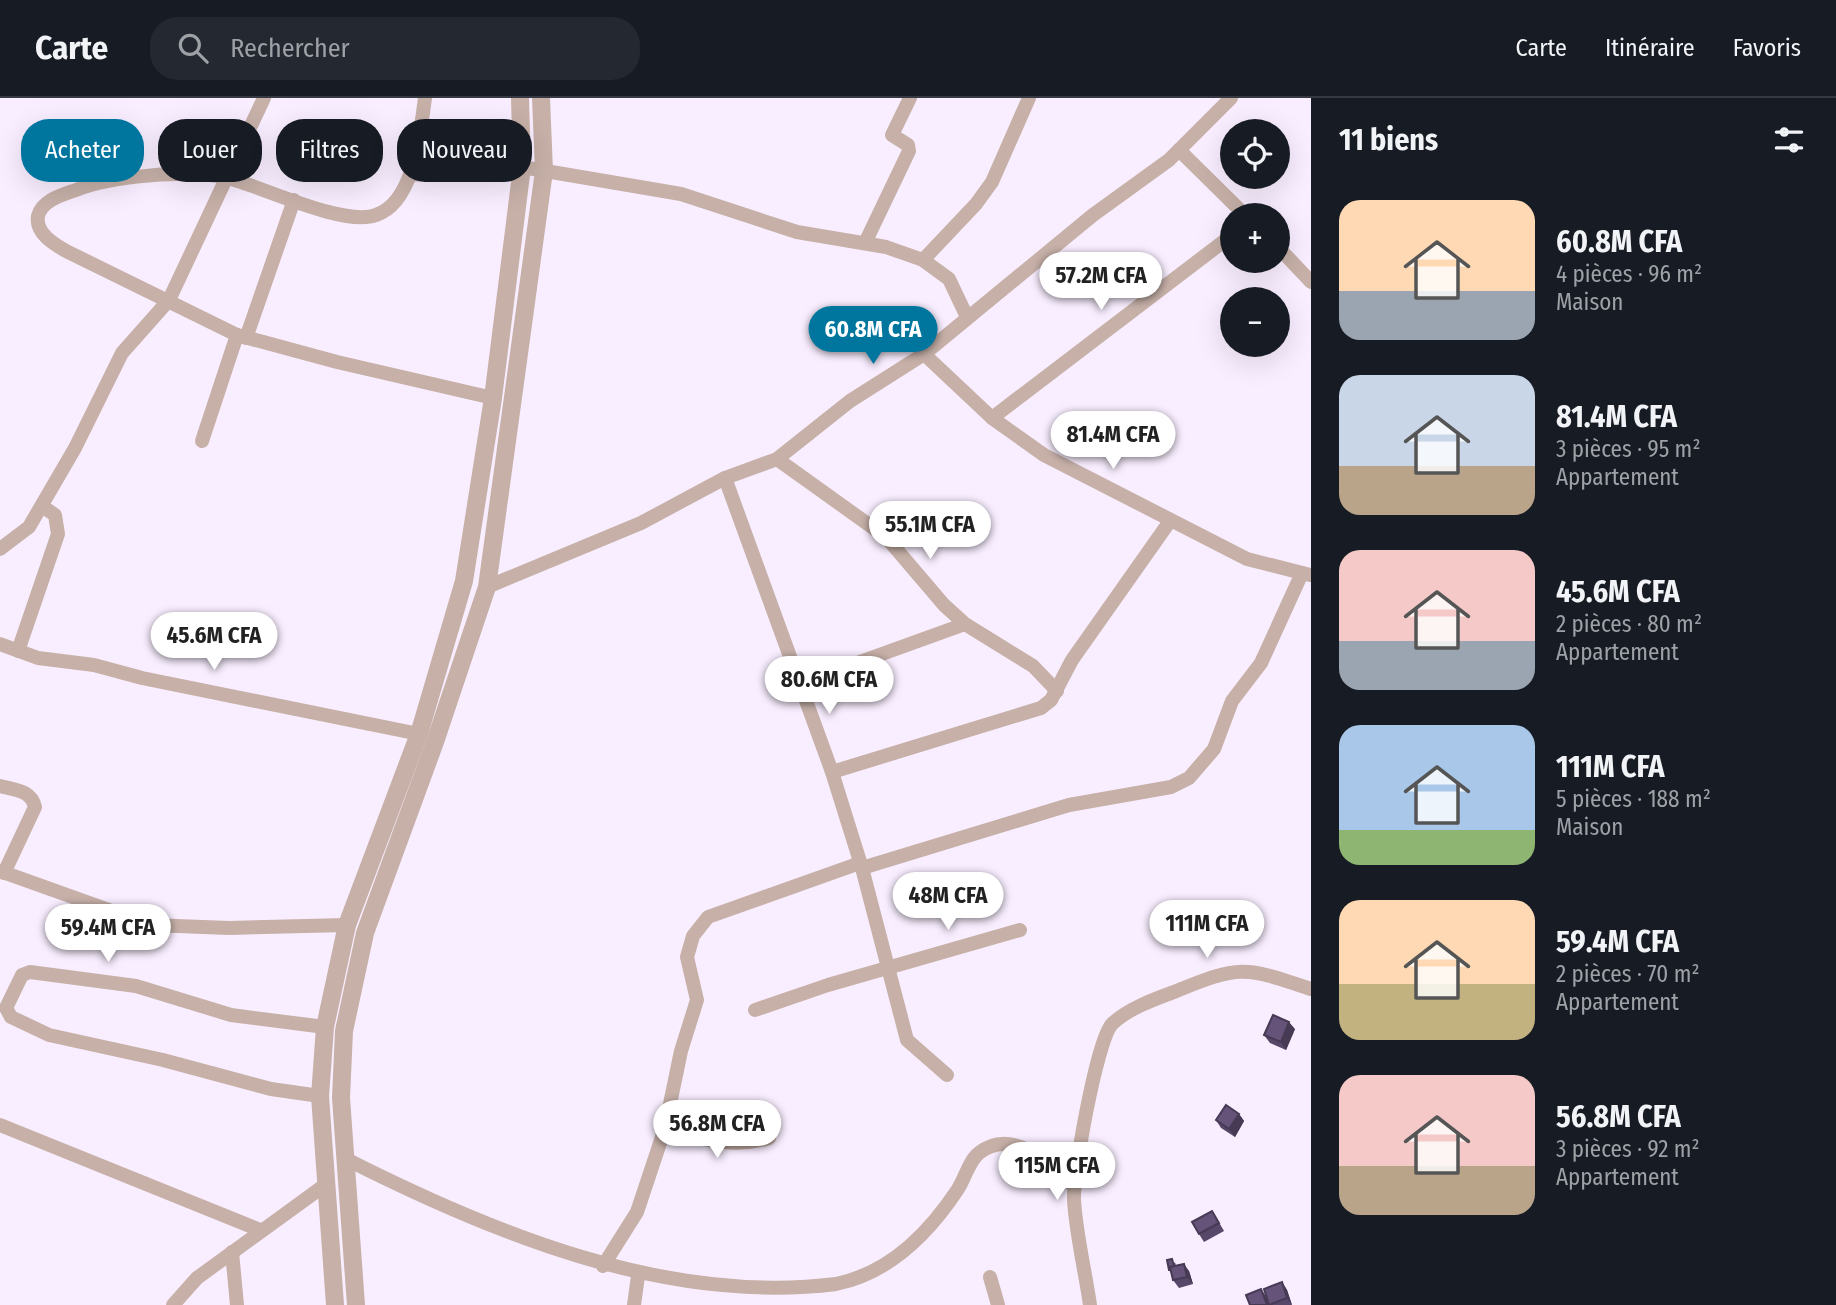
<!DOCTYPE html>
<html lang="fr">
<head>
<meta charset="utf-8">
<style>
  :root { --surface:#171b24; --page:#242831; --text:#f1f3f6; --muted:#9ea1a6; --line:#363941; --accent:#00769f }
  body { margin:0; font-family:"Fira Sans Condensed",sans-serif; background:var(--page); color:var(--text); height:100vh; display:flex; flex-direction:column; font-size:26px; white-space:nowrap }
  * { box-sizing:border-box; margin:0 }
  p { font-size:23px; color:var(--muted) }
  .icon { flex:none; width:38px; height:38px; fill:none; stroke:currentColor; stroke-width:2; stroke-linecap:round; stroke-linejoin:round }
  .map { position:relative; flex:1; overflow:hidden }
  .drawer { display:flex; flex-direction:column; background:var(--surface); width:525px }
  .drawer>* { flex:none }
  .top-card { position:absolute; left:21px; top:21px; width:665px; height:63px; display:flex; gap:14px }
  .buttons { position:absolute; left:1220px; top:21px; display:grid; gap:14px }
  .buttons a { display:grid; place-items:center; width:70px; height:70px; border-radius:50%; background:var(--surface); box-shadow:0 7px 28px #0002; font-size:35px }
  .price { position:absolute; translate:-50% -60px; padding:0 16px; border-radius:24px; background:#fff; color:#222; font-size:23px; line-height:46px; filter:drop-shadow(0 2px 4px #0008) }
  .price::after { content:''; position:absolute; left:50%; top:42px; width:21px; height:16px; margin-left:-10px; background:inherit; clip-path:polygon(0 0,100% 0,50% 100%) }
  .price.selected { background:var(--accent); color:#fff }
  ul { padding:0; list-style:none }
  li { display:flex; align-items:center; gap:21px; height:175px; padding:0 28px }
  li span { display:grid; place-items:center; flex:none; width:196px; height:140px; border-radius:21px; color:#555 }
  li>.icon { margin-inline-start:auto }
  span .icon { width:84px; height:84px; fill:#fffc; stroke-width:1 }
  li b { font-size:30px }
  h2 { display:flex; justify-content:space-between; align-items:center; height:84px; padding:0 28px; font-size:30px }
  .pill { padding:0 24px; border-radius:28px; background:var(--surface); box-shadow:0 7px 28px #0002; font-size:24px; line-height:63px }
  .pill.selected { background:var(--accent); color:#fff }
  header { display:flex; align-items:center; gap:42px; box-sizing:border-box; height:98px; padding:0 35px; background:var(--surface); border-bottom:2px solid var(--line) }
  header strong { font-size:33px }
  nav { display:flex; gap:38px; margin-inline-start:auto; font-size:24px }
  .search { width:490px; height:63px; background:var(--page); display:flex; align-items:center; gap:18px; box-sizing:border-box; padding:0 24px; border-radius:28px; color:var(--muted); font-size:26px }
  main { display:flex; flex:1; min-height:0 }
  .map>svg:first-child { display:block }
</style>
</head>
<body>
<header>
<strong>Carte</strong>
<div class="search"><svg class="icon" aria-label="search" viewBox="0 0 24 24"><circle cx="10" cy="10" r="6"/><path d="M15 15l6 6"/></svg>Rechercher</div>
<nav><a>Carte</a><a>Itinéraire</a><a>Favoris</a></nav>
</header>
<main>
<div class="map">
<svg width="1311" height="1207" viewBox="0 0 1311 1207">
  <rect width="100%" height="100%" fill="#f9eeff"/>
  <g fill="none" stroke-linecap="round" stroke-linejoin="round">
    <g stroke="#c6b0a8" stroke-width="14">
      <path d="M 425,0 C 420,34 415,104 376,117 C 344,129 263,89 228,80 C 191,71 111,78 76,92 C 62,97 42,102 38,118 C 35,135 54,146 66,153 L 237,237 L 337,264 L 493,300"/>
      <path d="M 1179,52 L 1245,117"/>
      <path d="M 410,77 L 522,69 L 681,96 L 797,134 L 886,149 L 923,162 L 949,181 L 967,219"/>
      <path d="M 865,145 L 909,53 L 908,47 L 892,37 L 910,0"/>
      <path d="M 1278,149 L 1311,184"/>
      <path d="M 923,162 L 976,106 L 992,84 L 1029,0"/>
      <path d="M 246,240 L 294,102"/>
      <path d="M 924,256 L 992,320 L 1044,357 L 1247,461 L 1310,477"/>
      <path d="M 992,320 L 1232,137"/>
      <path d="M 202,343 L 237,237"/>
      <path d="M 777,361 L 886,439 L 944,507 L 965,526 L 1033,568 L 1057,593"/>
      <path d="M 725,380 L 832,674 L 862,770 L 907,942 L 947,977"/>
      <path d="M 0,451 L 29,429 L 75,350 L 122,255 L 169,202 L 264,0"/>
      <path d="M 487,489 L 641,425 L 725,380 L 777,361 L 850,303 L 924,256 L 1093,117 L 1169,62 L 1231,0"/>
      <path d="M 0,546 L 38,560 L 94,567 L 142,580 L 419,636"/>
      <path d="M 18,553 L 58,436 L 55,417 L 42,408"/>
      <path d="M 799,586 L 965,526"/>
      <path d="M 832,674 L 1041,610 L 1051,602 L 1072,562 L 1170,423"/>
      <path d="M 0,688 C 15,692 31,692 35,709 L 4,775"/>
      <path d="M 862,770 L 1069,707 L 1171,689 L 1189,680 L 1214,651 L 1232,603 L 1261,565 L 1302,475"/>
      <path d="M 0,773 L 151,827 L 229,830 L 347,827"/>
      <path d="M 755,912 L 828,887 L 1020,832"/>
      <path d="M 320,998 L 271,991 L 163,962 L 49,937 L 11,919 L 6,910 L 22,877 L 30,874 L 136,888 L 231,917 L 325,929"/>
      <path d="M 0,1027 L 260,1132"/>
      <path d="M 665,1030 C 701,1041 732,1051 769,1040"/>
      <path d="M 344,1060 C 492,1135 666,1207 836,1186 C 890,1175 929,1135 958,1091 C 965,1080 969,1063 979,1055 C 1012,1028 1052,1067 1074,1088"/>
      <path d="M 232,1154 L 237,1207"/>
      <path d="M 603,1168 L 637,1114 L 665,1030 L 681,953 L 697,902 L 687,859 L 693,838 L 708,819 L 860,765"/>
      <path d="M 990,1179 L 998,1207"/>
      <path d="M 173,1207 L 197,1180 L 325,1087"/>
      <path d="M 634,1207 L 638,1178"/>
      <path d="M 1090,1207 C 1085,1172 1076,1136 1074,1102 C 1073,1076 1097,942 1112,926 C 1127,911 1155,901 1174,894 C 1240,867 1243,868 1311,891"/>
    </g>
    <g stroke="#c6b0a8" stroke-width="18">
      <path d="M 335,1207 L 320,998 L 325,929 L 347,827 L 419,636 L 464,483 L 493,300 L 522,69 L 520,0"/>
      <path d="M 356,1207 L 341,1000 L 344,933 L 365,835 L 435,644 L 487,489 L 544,73 L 541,0"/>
    </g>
  </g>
  <g fill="#574768">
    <path d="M 1295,931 L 1286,952 L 1270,945 L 1264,937 Z"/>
    <path d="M 1239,1016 L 1244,1023 L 1235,1039 L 1221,1030 L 1216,1022 Z"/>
    <path d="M 1217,1121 L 1224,1133 L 1204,1144 L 1199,1136 Z"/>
    <path d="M 1175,1164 L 1176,1168 L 1189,1173 L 1193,1186 L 1179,1190 L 1173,1182 L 1171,1175 L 1169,1172 Z"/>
    <path d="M 1282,1184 L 1287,1192 L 1292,1207 L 1250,1207 L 1261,1191 L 1266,1199 Z"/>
  </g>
  <g fill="#473a55">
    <path d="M 1289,924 L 1295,931 L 1286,952 L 1281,944 Z"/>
    <path d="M 1239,1016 L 1244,1023 L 1235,1039 L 1229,1031 Z"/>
    <path d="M 1184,1166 L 1189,1173 L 1193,1186 L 1187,1179 Z"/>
    <path d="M 1282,1184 L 1287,1192 L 1292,1207 L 1287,1200 Z"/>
    <path d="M 1261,1191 L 1266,1199 L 1270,1207 L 1267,1207 Z"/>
  </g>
  <g fill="#655379" stroke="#473a55" stroke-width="2">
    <path d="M 1273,917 L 1289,924 L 1281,944 L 1264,937 Z"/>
    <path d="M 1226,1007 L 1239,1016 L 1229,1031 L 1216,1022 Z"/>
    <path d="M 1212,1113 L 1219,1125 L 1199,1136 L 1192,1124 Z"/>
    <path d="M 1172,1161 L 1174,1168 L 1170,1169 L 1170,1172 L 1169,1172 L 1167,1162 Z"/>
    <path d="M 1184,1166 L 1187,1179 L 1173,1182 L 1170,1169 Z"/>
    <path d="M 1282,1184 L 1287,1200 L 1269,1207 L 1264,1191 Z"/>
    <path d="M 1261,1191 L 1267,1207 L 1250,1207 L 1246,1197 Z"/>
  </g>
</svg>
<div class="buttons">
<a><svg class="icon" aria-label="locate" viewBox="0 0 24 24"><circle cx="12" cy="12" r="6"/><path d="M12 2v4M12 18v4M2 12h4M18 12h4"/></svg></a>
<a>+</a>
<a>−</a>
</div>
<b class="price" style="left:1101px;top:214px">57.2M CFA</b>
<b class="price selected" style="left:873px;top:268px">60.8M CFA</b>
<b class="price" style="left:1113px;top:373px">81.4M CFA</b>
<b class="price" style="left:930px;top:463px">55.1M CFA</b>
<b class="price" style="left:214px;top:574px">45.6M CFA</b>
<b class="price" style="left:829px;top:618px">80.6M CFA</b>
<b class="price" style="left:948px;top:834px">48M CFA</b>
<b class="price" style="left:1207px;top:862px">111M CFA</b>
<b class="price" style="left:108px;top:866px">59.4M CFA</b>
<b class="price" style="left:717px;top:1062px">56.8M CFA</b>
<b class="price" style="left:1057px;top:1104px">115M CFA</b>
<div class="top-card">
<a class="pill selected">Acheter</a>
<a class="pill">Louer</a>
<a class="pill">Filtres</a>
<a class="pill">Nouveau</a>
</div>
</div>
<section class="drawer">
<h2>11 biens<svg class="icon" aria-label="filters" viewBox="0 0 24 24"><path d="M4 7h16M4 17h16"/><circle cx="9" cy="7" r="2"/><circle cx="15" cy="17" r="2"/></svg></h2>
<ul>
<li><span style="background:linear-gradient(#ffd9b3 65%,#9aa5b1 0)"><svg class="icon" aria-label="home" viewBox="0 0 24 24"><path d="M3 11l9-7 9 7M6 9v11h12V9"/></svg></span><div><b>60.8M CFA</b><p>4 pièces · 96 m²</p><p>Maison</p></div></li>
<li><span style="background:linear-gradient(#c9d6e8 65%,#b9a48a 0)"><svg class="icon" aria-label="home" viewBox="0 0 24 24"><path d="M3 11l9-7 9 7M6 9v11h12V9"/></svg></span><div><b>81.4M CFA</b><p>3 pièces · 95 m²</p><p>Appartement</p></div></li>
<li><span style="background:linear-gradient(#f6c9c9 65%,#9aa5b1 0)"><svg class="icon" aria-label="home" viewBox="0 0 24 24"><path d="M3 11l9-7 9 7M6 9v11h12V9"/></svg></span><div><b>45.6M CFA</b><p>2 pièces · 80 m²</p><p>Appartement</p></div></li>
<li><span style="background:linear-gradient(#a9c7e8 75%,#8fb573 0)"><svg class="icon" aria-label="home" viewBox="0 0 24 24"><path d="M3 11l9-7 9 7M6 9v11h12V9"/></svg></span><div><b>111M CFA</b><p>5 pièces · 188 m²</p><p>Maison</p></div></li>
<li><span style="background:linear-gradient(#ffd9b3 60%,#c2b280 0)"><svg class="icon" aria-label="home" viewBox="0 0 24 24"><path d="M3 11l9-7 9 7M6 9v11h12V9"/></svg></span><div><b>59.4M CFA</b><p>2 pièces · 70 m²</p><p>Appartement</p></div></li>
<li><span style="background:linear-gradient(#f6c9c9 65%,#b9a48a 0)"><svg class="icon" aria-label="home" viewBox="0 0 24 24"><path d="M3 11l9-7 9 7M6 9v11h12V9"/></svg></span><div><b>56.8M CFA</b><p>3 pièces · 92 m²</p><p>Appartement</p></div></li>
</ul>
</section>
</main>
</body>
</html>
